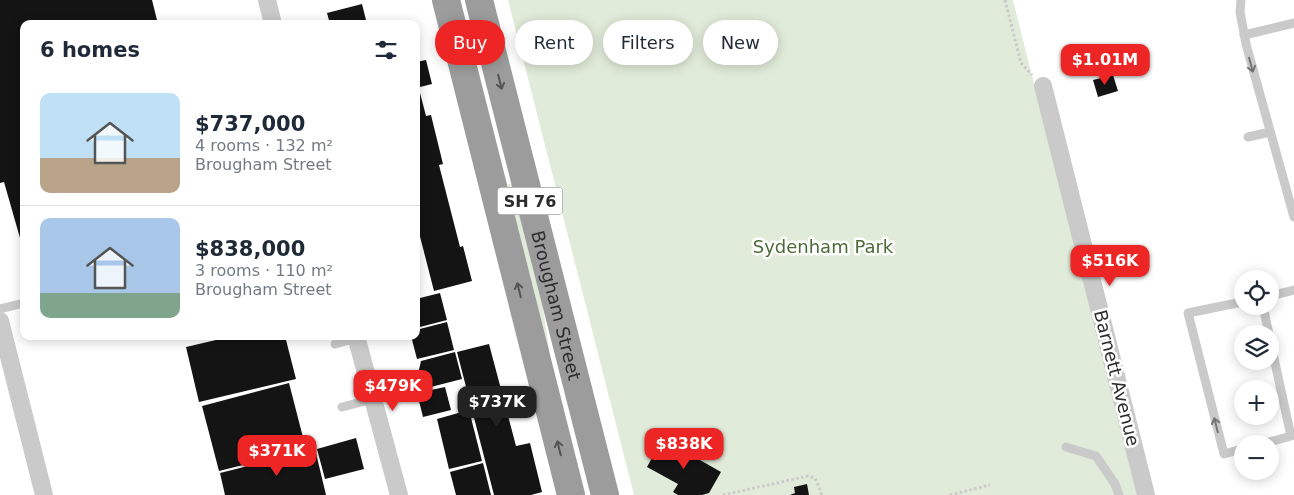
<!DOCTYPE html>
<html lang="en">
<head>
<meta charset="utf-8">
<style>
  :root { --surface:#fff; --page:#f6f6f7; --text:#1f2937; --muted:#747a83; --line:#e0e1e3; --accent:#ed2625 }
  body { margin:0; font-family:"DejaVu Sans",sans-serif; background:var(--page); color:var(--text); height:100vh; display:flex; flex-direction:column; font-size:19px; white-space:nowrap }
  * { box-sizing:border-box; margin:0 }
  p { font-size:16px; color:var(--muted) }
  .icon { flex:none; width:28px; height:28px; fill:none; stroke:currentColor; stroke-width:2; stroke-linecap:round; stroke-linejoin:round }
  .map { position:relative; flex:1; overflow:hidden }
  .side { position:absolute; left:20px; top:20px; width:400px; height:320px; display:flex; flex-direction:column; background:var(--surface); border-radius:10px; box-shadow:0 2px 12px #0003 }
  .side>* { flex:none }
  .banner { position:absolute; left:435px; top:20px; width:475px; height:45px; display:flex; gap:10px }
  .buttons { position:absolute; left:1234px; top:270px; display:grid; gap:10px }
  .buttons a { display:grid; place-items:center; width:45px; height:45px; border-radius:50%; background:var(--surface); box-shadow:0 2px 12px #0003; font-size:25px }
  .price { position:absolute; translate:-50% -42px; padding:0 11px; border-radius:10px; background:var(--accent); color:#fff; font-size:16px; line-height:32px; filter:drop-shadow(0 1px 2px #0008) }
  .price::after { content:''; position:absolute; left:50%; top:30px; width:15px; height:11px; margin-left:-8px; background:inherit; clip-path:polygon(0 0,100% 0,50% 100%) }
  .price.current { background:#222; color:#fff }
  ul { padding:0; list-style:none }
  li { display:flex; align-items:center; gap:15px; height:125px; padding:0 20px }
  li+li { border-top:1px solid var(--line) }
  li span { display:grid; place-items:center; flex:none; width:140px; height:100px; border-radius:10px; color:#555 }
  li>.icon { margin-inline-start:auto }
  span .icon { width:60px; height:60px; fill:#fffc; stroke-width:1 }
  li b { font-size:21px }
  h2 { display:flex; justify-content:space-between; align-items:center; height:60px; padding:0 20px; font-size:21px }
  .tag { padding:0 18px; border-radius:22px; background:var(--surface); box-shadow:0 2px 12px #0003; font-size:18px; line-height:45px }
  .tag.current { background:var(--accent); color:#fff }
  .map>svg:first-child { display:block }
</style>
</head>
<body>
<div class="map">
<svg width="1294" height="495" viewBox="0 0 1294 495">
  <rect width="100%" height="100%" fill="#fff"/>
  <g fill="#e1ebd9">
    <path d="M 508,0 L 1013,0 L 1137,495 L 634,495 Z"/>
    <path d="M 508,184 L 514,184 L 537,270 L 552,368 L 513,215 Z"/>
  </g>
  <g fill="#141414">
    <path d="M 0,0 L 152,0 L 158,24 L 24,24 L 24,245 L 22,245 L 4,182 L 0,183 Z"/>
    <path d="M 362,4 L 367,24 L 330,24 L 327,13 Z"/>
    <path d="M 426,60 L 432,84 L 416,88 L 416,62 Z"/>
    <path d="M 1113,75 L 1118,91 L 1098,97 L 1093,80 Z"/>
    <path d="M 419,89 L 426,116 L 431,115 L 443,164 L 439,165 L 460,247 L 463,246 L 472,281 L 434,291 L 416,221 L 416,90 Z"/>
    <path d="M 440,293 L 447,320 L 416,328 L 416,299 Z"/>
    <path d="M 447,322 L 454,350 L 417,359 L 411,336 L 416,336 L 416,330 Z"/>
    <path d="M 233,336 L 285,336 L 296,379 L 199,402 L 186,347 Z"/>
    <path d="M 489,344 L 516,446 L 530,443 L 542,492 L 531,495 L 494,495 L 457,352 Z"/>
    <path d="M 455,352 L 462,379 L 423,389 L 418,374 L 421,361 Z"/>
    <path d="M 289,383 L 306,449 L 219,471 L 202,406 Z"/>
    <path d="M 445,387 L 451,410 L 423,417 L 417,393 Z"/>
    <path d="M 469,410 L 482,461 L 449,469 L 437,419 Z"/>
    <path d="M 356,438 L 364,469 L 325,479 L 317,449 Z"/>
    <path d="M 665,440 L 721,472 L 709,493 L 702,495 L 678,495 L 673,492 L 678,484 L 647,467 L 659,445 L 662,445 Z"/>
    <path d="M 315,449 L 326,495 L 225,495 L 220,473 Z"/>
    <path d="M 483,463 L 491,495 L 456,495 L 450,472 Z"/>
    <path d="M 807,484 L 809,495 L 790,495 L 795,493 L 794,487 Z"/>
  </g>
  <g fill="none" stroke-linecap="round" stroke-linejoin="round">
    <g stroke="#cacaca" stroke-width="3" stroke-dasharray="2.5 2.5" stroke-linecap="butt">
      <path d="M 1005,0 L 1021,63 L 1032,75"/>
      <path d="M 723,495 L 808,476 L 815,478 L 822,495"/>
      <path d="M 950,495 L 990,485"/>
    </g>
    <g stroke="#cacaca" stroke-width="9">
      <path d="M 1241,0 L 1240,12 L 1246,44 L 1294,217"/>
      <path d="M 1244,35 L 1294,23"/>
      <path d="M 1248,137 L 1270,132"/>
      <path d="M 1270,296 L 1294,290"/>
      <path d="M 1242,302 L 1188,313 L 1224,454 L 1242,449"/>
      <path d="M 1263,306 L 1269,334"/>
      <path d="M 0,309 L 24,303"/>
      <path d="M 335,344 L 357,338"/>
      <path d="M 342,407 L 373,399"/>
      <path d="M 1262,444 L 1291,436 L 1270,340"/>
      <path d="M 1066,447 L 1096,456 L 1115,484 L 1119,495"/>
    </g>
    <g stroke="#cacaca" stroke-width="18">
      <path d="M 267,0 L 273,24"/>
      <path d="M 1043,86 L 1146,495"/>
      <path d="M 0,321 L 44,495"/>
      <path d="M 356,336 L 399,495"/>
    </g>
    <g stroke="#9c9c9c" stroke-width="28">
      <path d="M 446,0 L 571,495"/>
      <path id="s1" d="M 479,0 L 605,495"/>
    </g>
  </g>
  <defs><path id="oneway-shaft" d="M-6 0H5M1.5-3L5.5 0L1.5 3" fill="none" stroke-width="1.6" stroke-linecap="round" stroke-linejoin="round" transform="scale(1.25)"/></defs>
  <g stroke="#747474">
    <use href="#oneway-shaft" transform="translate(1251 65) rotate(75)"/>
    <use href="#oneway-shaft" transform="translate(1216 425) rotate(-104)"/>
  </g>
  <g stroke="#545454">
    <use href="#oneway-shaft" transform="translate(500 82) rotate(76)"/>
    <use href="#oneway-shaft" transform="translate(519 290) rotate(-104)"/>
    <use href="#oneway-shaft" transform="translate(559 448) rotate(-104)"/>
  </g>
  <g text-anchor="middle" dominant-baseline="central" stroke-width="5" stroke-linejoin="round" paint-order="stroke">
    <rect fill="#fff" stroke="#6c6c6c" stroke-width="1" x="497.5" y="187.5" width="65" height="27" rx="4"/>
    <g font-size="16" font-weight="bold" fill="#2d2d2d">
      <text x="530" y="201">SH 76</text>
    </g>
    <g font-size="18" fill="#4c6a38" stroke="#fff">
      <text x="823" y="246">Sydenham Park</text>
    </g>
    <g font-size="18" fill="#2d2d2d" stroke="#fff">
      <text stroke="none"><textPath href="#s1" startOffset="315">Brougham Street</textPath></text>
      <text transform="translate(1117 378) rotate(76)">Barnett Avenue</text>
    </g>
  </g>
</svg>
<div class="buttons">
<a><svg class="icon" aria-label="locate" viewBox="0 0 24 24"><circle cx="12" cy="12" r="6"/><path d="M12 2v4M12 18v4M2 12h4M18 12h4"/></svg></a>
<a><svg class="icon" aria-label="layers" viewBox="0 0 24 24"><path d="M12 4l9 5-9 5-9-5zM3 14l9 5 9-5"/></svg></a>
<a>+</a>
<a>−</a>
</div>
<b class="price" style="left:1105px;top:86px">$1.01M</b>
<b class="price" style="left:1110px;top:287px">$516K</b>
<b class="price" style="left:393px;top:412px">$479K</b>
<b class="price current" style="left:497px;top:428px">$737K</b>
<b class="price" style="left:684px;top:470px">$838K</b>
<b class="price" style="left:277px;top:477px">$371K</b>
<div class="banner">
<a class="tag current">Buy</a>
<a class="tag">Rent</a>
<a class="tag">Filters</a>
<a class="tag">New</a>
</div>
<section class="side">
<h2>6 homes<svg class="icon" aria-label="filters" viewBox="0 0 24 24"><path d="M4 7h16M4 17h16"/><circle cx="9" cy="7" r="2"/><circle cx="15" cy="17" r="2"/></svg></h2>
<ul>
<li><span style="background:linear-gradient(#bfe0f5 65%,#b9a48a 0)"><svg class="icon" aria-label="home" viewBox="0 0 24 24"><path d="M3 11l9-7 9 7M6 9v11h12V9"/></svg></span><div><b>$737,000</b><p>4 rooms · 132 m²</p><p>Brougham Street</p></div></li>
<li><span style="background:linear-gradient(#a9c7e8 75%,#7fa58c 0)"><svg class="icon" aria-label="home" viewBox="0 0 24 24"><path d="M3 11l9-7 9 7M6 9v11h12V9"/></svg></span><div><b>$838,000</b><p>3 rooms · 110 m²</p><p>Brougham Street</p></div></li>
</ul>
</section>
</div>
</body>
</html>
